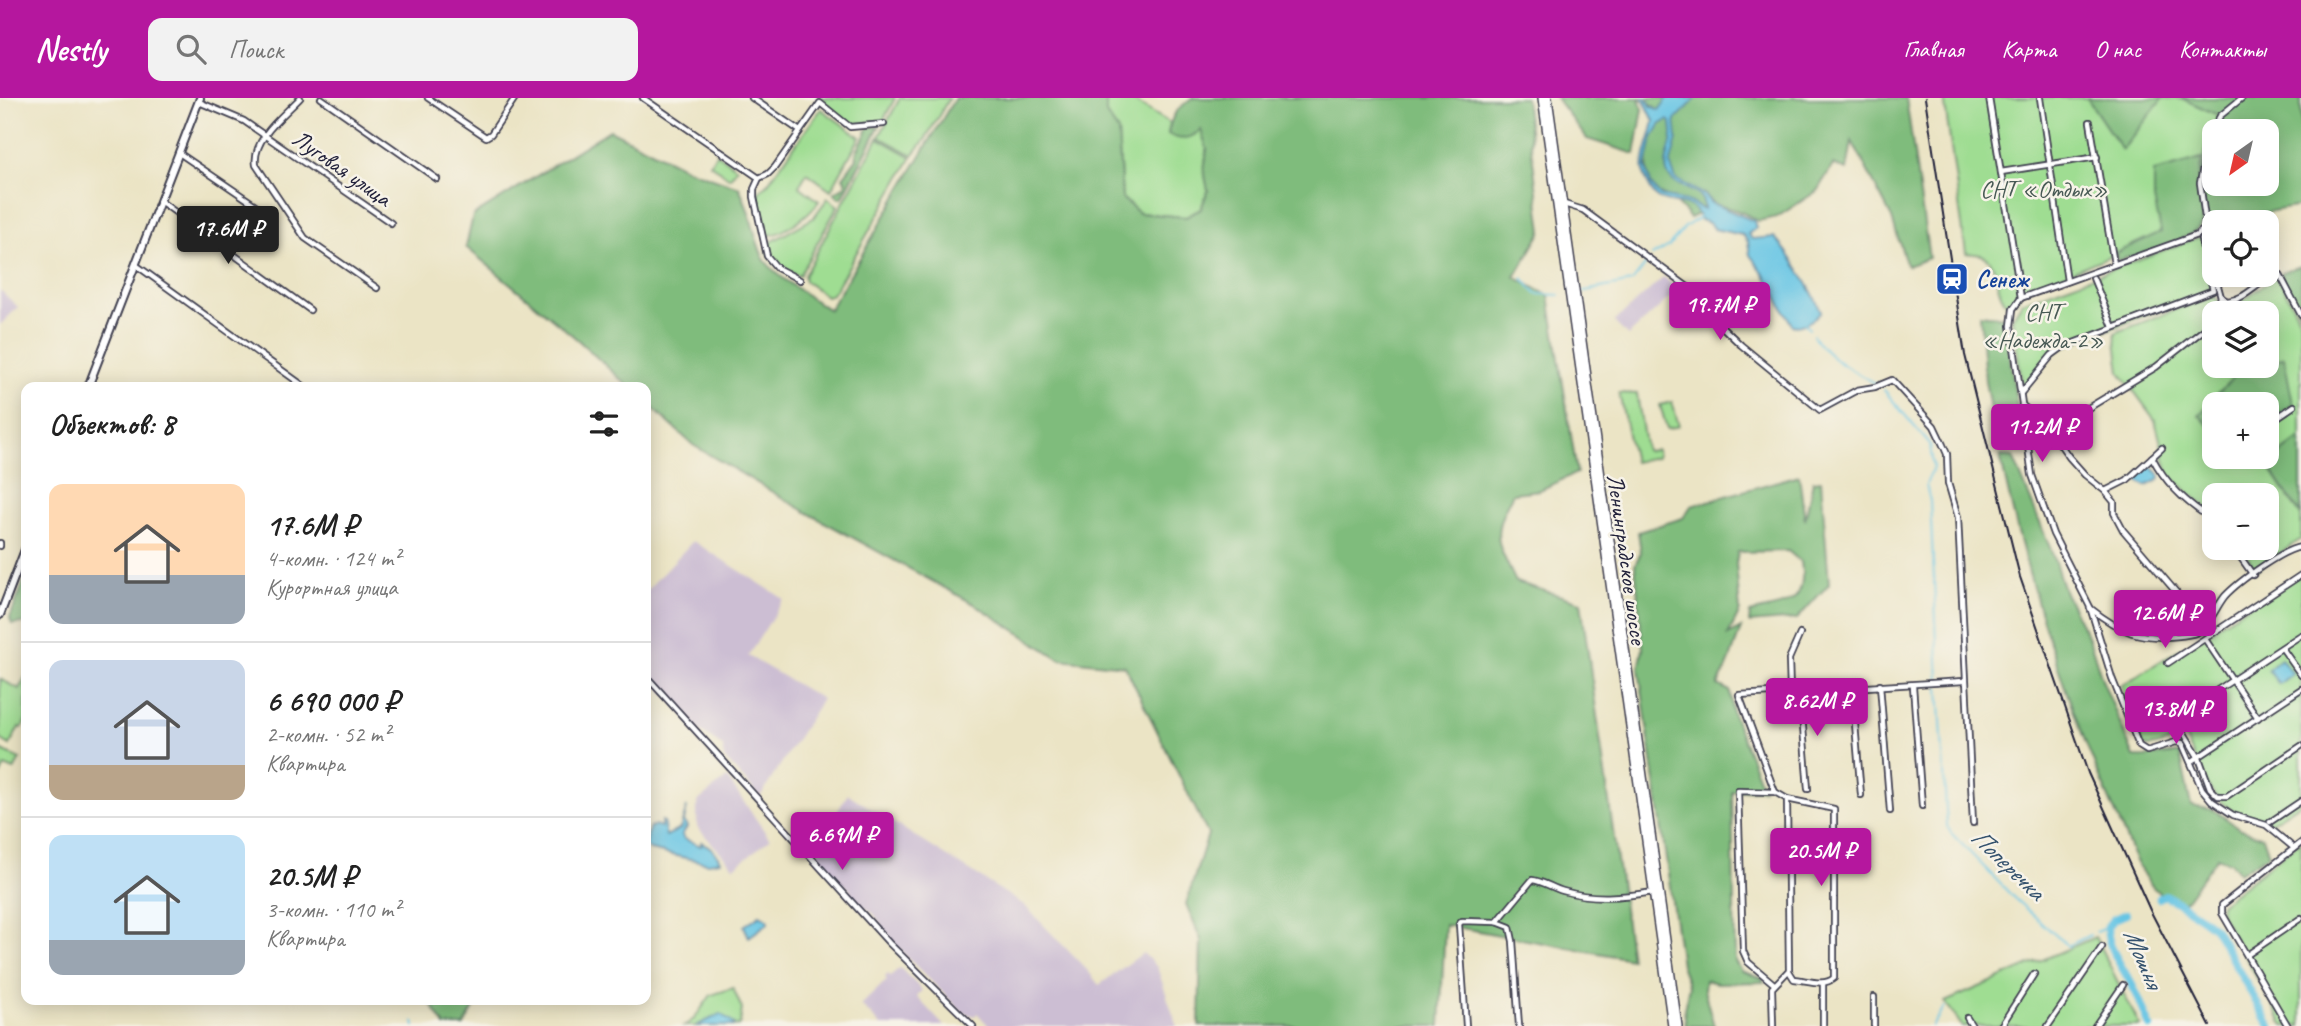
<!DOCTYPE html>
<html lang="ru">
<head>
<meta charset="utf-8">
<style>
  :root { --surface:#fff; --page:#f2f2f2; --text:#222; --muted:#767676; --line:#e0e0e0; --accent:#b5179e }
  body { margin:0; font-family:Caveat,sans-serif; background:var(--page); color:var(--text); height:100vh; display:flex; flex-direction:column; font-size:26px; white-space:nowrap }
  * { box-sizing:border-box; margin:0 }
  p { font-size:23px; color:var(--muted) }
  .icon { flex:none; width:38px; height:38px; fill:none; stroke:currentColor; stroke-width:2; stroke-linecap:round; stroke-linejoin:round }
  .map { position:relative; flex:1; overflow:hidden }
  .panel { position:absolute; left:21px; top:284px; width:630px; height:623px; display:flex; flex-direction:column; background:var(--surface); border-radius:14px; box-shadow:0 4px 18px #0003 }
  .panel>* { flex:none }
  .needle { width:46px; rotate:214deg }
  .buttons { position:absolute; left:2202px; top:21px; display:grid; gap:14px }
  .buttons a { display:grid; place-items:center; width:77px; height:77px; border-radius:14px; background:var(--surface); box-shadow:0 4px 18px #0003; font-size:35px }
  .price { position:absolute; translate:-50% -60px; padding:0 16px; border-radius:7px; background:var(--accent); color:#fff; font-size:23px; line-height:46px; filter:drop-shadow(0 2px 4px #0008) }
  .price::after { content:''; position:absolute; left:50%; top:42px; width:21px; height:16px; margin-left:-10px; background:inherit; clip-path:polygon(0 0,100% 0,50% 100%) }
  .price.current { background:#222; color:#fff }
  ul { padding:0; list-style:none }
  li { display:flex; align-items:center; gap:21px; height:175px; padding:0 28px }
  li+li { border-top:2px solid var(--line) }
  li span { display:grid; place-items:center; flex:none; width:196px; height:140px; border-radius:14px; color:#555 }
  li>.icon { margin-inline-start:auto }
  span .icon { width:84px; height:84px; fill:#fffc; stroke-width:1 }
  li b { font-size:30px }
  h2 { display:flex; justify-content:space-between; align-items:center; height:84px; padding:0 28px; font-size:30px }
  header { display:flex; align-items:center; gap:42px; box-sizing:border-box; height:98px; padding:0 35px; background:var(--accent); color:#fff }
  header strong { font-size:33px }
  nav { display:flex; gap:38px; margin-inline-start:auto; font-size:24px }
  .search { width:490px; height:63px; background:var(--page); display:flex; align-items:center; gap:18px; box-sizing:border-box; padding:0 24px; border-radius:14px; color:var(--muted); font-size:26px }
  .map>svg:first-child { display:block }
</style>
</head>
<body>
<header>
<strong>Nestly</strong>
<div class="search"><svg class="icon" aria-label="search" viewBox="0 0 24 24"><circle cx="10" cy="10" r="6"/><path d="M15 15l6 6"/></svg>Поиск</div>
<nav><a>Главная</a><a>Карта</a><a>О нас</a><a>Контакты</a></nav>
</header>
<div class="map">
<svg width="2301" height="928" viewBox="0 0 2301 928">
  <rect width="100%" height="100%" fill="#f7f3e8"/>
  <filter id="ink" filterUnits="userSpaceOnUse"><feTurbulence type="fractalNoise" baseFrequency=".0143" numOctaves="2"/><feDisplacementMap in="SourceGraphic" scale="14" xChannelSelector="R" yChannelSelector="G"/><feConvolveMatrix kernelMatrix="1 2 1 2 8 2 1 2 1" color-interpolation-filters="sRGB"/></filter>
  <filter id="wash" filterUnits="userSpaceOnUse"><feTurbulence type="fractalNoise" baseFrequency=".00686" numOctaves="4" result="noise"/><feDisplacementMap in="SourceGraphic" scale="28" xChannelSelector="R" yChannelSelector="G"/><feGaussianBlur stdDeviation="1.57" result="paint"/><feColorMatrix in="noise" values="0 0 0 0 0 0 0 0 0 0 0 0 0 0 0 0 0 1.4 0 .05"/><feComposite in="paint" operator="in"/></filter>
  <g filter="url(#wash)">
    <rect width="100%" height="100%" fill="#ebe4c5"/>
    <g fill="#ccbed3">
      <path d="M 1664,179 L 1678,192 L 1628,238 L 1614,224 Z"/>
      <path d="M 0,192 L 18,209 L 0,227 Z"/>
      <path d="M 693,443 L 784,501 L 748,558 L 822,601 L 760,699 L 726,662 L 723,657 L 723,649 L 695,629 L 646,575 L 646,493 Z"/>
      <path d="M 727,680 L 770,741 L 734,769 L 697,729 L 697,704 Z"/>
      <path d="M 848,696 L 1024,807 L 1088,873 L 1099,887 L 1143,855 L 1157,869 L 1177,928 L 989,928 L 977,915 L 975,918 L 963,915 L 893,845 L 874,816 L 849,797 L 851,793 L 845,787 L 840,787 L 816,761 L 816,756 L 826,740 L 823,737 Z"/>
      <path d="M 900,870 L 922,892 L 917,899 L 944,928 L 881,928 L 861,907 L 887,882 L 885,879 L 888,876 L 890,878 Z"/>
    </g>
    <g fill="#9fdd92" stroke="#608066" stroke-width="2" fill-rule="evenodd">
      <path d="M 818,0 L 895,0 L 883,23 L 851,26 Z"/>
      <path d="M 900,0 L 949,0 L 925,42 L 913,57 L 879,39 Z"/>
      <path d="M 1106,0 L 1128,0 L 1170,25 L 1168,36 L 1201,31 L 1207,51 L 1204,73 L 1208,91 L 1201,111 L 1186,119 L 1139,115 L 1122,100 L 1118,33 L 1106,16 Z"/>
      <path d="M 1944,0 L 2087,0 L 2122,52 L 2163,0 L 2186,2 L 2220,18 L 2213,29 L 2204,60 L 2189,65 L 2163,136 L 2066,176 L 2020,192 L 2019,199 L 2010,208 C 1993,197 2000,164 1984,158 C 1979,156 1971,156 1966,155 Z"/>
      <path d="M 821,11 L 860,39 L 831,92 L 807,75 L 799,88 L 819,103 C 811,115 781,139 767,137 L 755,98 L 768,85 Z"/>
      <path d="M 878,40 L 912,59 L 835,192 L 831,197 L 826,198 L 805,183 L 804,178 Z"/>
      <path d="M 717,55 L 737,70 L 730,80 L 710,66 Z"/>
      <path d="M 828,100 L 838,108 L 799,178 C 783,171 768,167 766,147 L 813,120 Z"/>
      <path d="M 2200,139 L 2203,140 L 2216,191 L 2063,249 L 2052,257 L 2023,292 L 2012,220 L 2022,204 Z"/>
      <path d="M 2275,179 L 2278,179 L 2301,224 L 2301,340 L 2267,366 L 2301,419 L 2301,441 L 2256,472 L 2242,450 L 2266,450 L 2266,397 L 2214,397 L 2214,416 L 2169,377 L 2155,322 L 2120,274 L 2115,235 L 2213,197 L 2222,207 L 2236,207 ZM 2214,215 L 2266,215 L 2266,268 L 2214,268 ZM 2214,306 L 2266,306 L 2266,359 L 2214,359 Z"/>
      <path d="M 1619,295 L 1637,296 L 1646,353 L 1657,352 L 1657,359 L 1634,364 Z"/>
      <path d="M 1672,304 L 1679,328 L 1667,331 L 1660,307 Z"/>
      <path d="M 2301,475 L 2301,705 L 2270,725 C 2260,719 2249,720 2238,715 C 2205,701 2200,668 2185,639 C 2172,641 2155,652 2143,648 L 2121,588 Z"/>
      <path d="M 26,578 L 26,622 L 22,630 L 19,629 L 10,647 L 0,641 L 0,581 L 19,591 Z"/>
      <path d="M 0,652 L 20,661 L 14,672 L 5,668 L 0,678 Z"/>
      <path d="M 2301,743 L 2301,928 L 2284,928 L 2221,817 L 2220,806 Z"/>
      <path d="M 2095,839 L 2140,928 L 1962,928 L 1945,904 Z"/>
      <path d="M 733,890 L 742,911 L 740,926 L 738,928 L 684,928 L 694,921 L 711,897 Z"/>
    </g>
    <g fill="#7fbc7c" stroke="#506f5c" stroke-width="2" fill-rule="evenodd">
      <path d="M 955,0 L 1106,0 L 1106,16 L 1118,33 L 1122,100 L 1139,115 L 1186,119 L 1201,111 L 1208,92 L 1204,73 L 1207,51 L 1201,32 C 1190,41 1181,44 1168,36 C 1171,17 1177,10 1193,0 L 1525,0 L 1542,133 L 1515,179 L 1549,198 L 1577,375 L 1540,392 L 1513,395 C 1490,438 1496,442 1516,484 L 1581,504 L 1631,861 L 1445,827 L 1440,928 L 1199,928 L 1201,842 L 1186,806 L 1208,736 L 1125,568 L 1060,561 L 976,507 L 813,418 L 693,347 L 646,304 L 646,289 L 629,289 L 578,242 L 466,149 L 473,118 L 610,32 L 687,71 L 739,89 C 750,111 753,135 762,157 C 768,174 813,201 829,212 Z"/>
      <path d="M 1556,0 L 1906,0 L 1929,160 L 1907,168 L 1891,118 L 1852,43 L 1847,72 L 1833,67 L 1817,93 L 1777,119 L 1758,123 C 1752,120 1745,115 1738,113 C 1721,106 1718,112 1704,96 L 1703,114 L 1690,120 L 1673,102 L 1655,94 C 1638,68 1654,39 1658,12 L 1647,2 L 1639,1 L 1643,11 L 1635,56 L 1587,41 Z"/>
      <path d="M 2087,0 L 2163,0 L 2122,52 Z"/>
      <path d="M 2181,0 L 2301,0 L 2301,108 L 2211,124 L 2205,120 L 2200,85 L 2206,52 L 2220,18 ZM 2214,33 L 2266,33 L 2266,86 L 2214,86 Z"/>
      <path d="M 869,29 L 879,29 L 842,100 L 839,100 L 834,95 L 845,88 L 846,84 L 843,79 L 857,60 L 856,55 Z"/>
      <path d="M 2202,61 L 2198,87 L 2203,125 C 2195,142 2137,156 2118,163 L 2115,155 L 2161,134 L 2154,101 L 2154,74 Z"/>
      <path d="M 2301,168 L 2301,217 L 2280,177 L 2284,173 Z"/>
      <path d="M 1980,216 L 2004,219 L 2022,342 L 1996,344 L 1985,283 Z"/>
      <path d="M 2266,258 L 2271,264 L 2284,259 L 2293,306 L 2266,325 L 2266,306 L 2214,306 L 2214,333 L 2199,317 C 2210,305 2236,272 2249,268 C 2253,266 2261,268 2266,268 Z"/>
      <path d="M 2301,340 L 2301,417 L 2267,366 Z"/>
      <path d="M 2000,358 L 2013,359 L 2051,452 L 2065,495 L 2090,544 L 2103,584 L 2134,659 C 2150,661 2164,654 2180,656 L 2191,708 L 2214,712 L 2239,730 L 2263,739 L 2269,756 L 2239,775 L 2231,765 L 2217,759 L 2182,807 C 2175,803 2165,800 2159,795 C 2138,777 2129,746 2118,721 C 2065,605 2027,482 2000,358 Z"/>
      <path d="M 1799,377 L 1805,422 L 1813,383 L 1821,382 L 1829,486 L 1797,521 L 1749,525 L 1750,515 C 1785,506 1808,508 1801,464 L 1788,453 L 1738,454 L 1736,465 L 1740,513 L 1728,537 L 1741,530 L 1728,567 L 1718,587 L 1730,593 L 1732,614 L 1763,691 L 1732,693 L 1735,863 L 1741,873 L 1762,880 L 1764,884 L 1717,885 L 1705,882 L 1704,892 L 1714,928 L 1686,928 L 1684,911 L 1689,888 L 1681,867 L 1639,571 L 1643,551 L 1635,467 L 1641,454 L 1638,434 L 1683,420 L 1691,408 Z"/>
      <path d="M 26,478 L 26,525 L 12,526 L 10,520 Z"/>
      <path d="M 428,901 L 479,901 L 464,928 L 445,928 Z"/>
    </g>
    <g fill="#66c5e4" stroke="#447490" stroke-width="2" fill-rule="evenodd">
      <path d="M 1643,0 L 1647,0 L 1651,8 L 1659,12 L 1668,0 L 1697,0 L 1675,22 L 1677,41 L 1670,67 L 1676,81 L 1704,97 L 1711,105 L 1754,123 L 1756,130 L 1748,136 L 1752,141 L 1774,139 C 1790,154 1812,192 1821,213 C 1817,221 1800,230 1792,227 L 1764,175 L 1750,157 L 1748,144 L 1743,137 L 1714,131 L 1709,125 L 1700,122 C 1696,100 1673,109 1657,100 C 1632,69 1648,55 1654,23 ZM 1668,22 L 1671,24 C 1671,28 1672,31 1672,35 C 1673,48 1663,62 1667,74 C 1674,94 1706,88 1704,112 L 1687,103 L 1661,98 L 1651,87 L 1646,68 L 1652,41 L 1660,27 Z"/>
      <path d="M 2151,368 L 2160,377 L 2159,382 L 2146,388 L 2138,383 C 2139,375 2143,370 2151,368 Z"/>
      <path d="M 2281,561 L 2293,575 L 2279,586 L 2268,572 Z"/>
      <path d="M 687,709 L 684,723 L 687,729 L 682,737 L 684,741 L 701,748 L 701,744 C 710,748 717,753 720,763 L 708,765 L 650,752 L 646,748 L 649,730 L 655,727 L 661,729 L 661,723 L 663,723 L 666,738 L 680,731 Z"/>
      <path d="M 760,817 L 767,821 L 768,825 L 749,839 L 744,828 Z"/>
      <path d="M 721,916 L 734,926 L 732,928 L 696,928 Z"/>
    </g>
    <g fill="none" stroke-linecap="round" stroke-linejoin="round">
      <g stroke="#66c5e4" stroke-width="2">
        <path d="M 1652,158 L 1669,148 L 1685,129 L 1700,119"/>
        <path d="M 1523,180 L 1536,196 L 1560,197"/>
        <path d="M 1580,194 L 1632,184 L 1648,164"/>
        <path d="M 1805,225 L 1809,231"/>
        <path d="M 1813,237 C 1827,261 1852,272 1876,286"/>
        <path d="M 1884,292 L 1930,347 L 1933,369 L 1926,387 L 1930,403 L 1939,583"/>
        <path d="M 1939,589 L 1947,728 L 1951,735 L 2015,801 L 2068,848 L 2090,837"/>
        <path d="M 2096,834 L 2107,829"/>
        <path d="M 414,924 L 415,928"/>
        <path d="M 1932,928 L 1945,909"/>
      </g>
      <g stroke="#66c5e4" stroke-width="8">
        <path d="M 2159,800 L 2165,797 C 2176,803 2207,823 2215,831 L 2270,928"/>
        <path d="M 2126,816 L 2114,821 L 2107,829 C 2107,851 2125,872 2134,891 C 2141,903 2144,916 2150,928"/>
      </g>
    </g>
  </g>
  <g filter="url(#ink)">
    <g fill="none" stroke-linecap="round" stroke-linejoin="round">
      <defs>
        <g id="minor">
          <path d="M 300,0 C 283,18 252,41 256,67 L 305,140 L 377,190"/>
          <path d="M 321,0 L 437,81"/>
          <path d="M 428,0 L 486,39 L 491,36 L 515,0"/>
          <path d="M 643,0 L 759,80"/>
          <path d="M 752,0 L 800,33"/>
          <path d="M 1989,0 L 2021,200"/>
          <path d="M 2040,0 L 2067,183"/>
          <path d="M 2242,0 L 2220,18 L 2209,39 L 2200,85 L 2205,120 L 2204,131 L 2197,137 L 2021,200 L 2013,211 L 2011,228 L 2032,377 L 2053,436 L 2090,509 L 2112,580 L 2139,648 L 2147,653 L 2176,644 L 2182,645 L 2202,691 L 2212,703 L 2233,717 L 2266,727 L 2294,750"/>
          <path d="M 199,4 L 244,23 L 391,125"/>
          <path d="M 2090,24 L 2114,166"/>
          <path d="M 179,55 L 257,108"/>
          <path d="M 2001,74 L 2097,59"/>
          <path d="M 160,103 L 310,212"/>
          <path d="M 1561,105 L 1583,112 L 1696,195 L 1714,221 L 1741,247 L 1820,312 L 1857,292 L 1875,289 L 1892,282 L 1934,328 L 1943,347 L 1947,356 L 1948,385 L 1958,419 L 1973,725"/>
          <path d="M 2204,131 L 2214,171"/>
          <path d="M 136,167 L 305,289"/>
          <path d="M 2215,177 L 2221,199 L 2227,203 C 2248,202 2260,179 2280,177 L 2301,217"/>
          <path d="M 2093,180 L 2113,229"/>
          <path d="M 800,182 L 777,170 L 767,158 L 754,99 L 754,91 L 759,80 L 768,76 L 775,69 L 820,5 L 850,29 L 884,26"/>
          <path d="M 2021,295 L 2052,257 L 2063,249 L 2213,192 L 2201,142"/>
          <path d="M 2022,307 L 2048,329 L 2069,359 L 2085,377 L 2105,393 L 2114,404 L 2114,415 L 2123,432 L 2205,528"/>
          <path d="M 2266,327 L 2294,308"/>
          <path d="M 2048,329 L 2055,329 L 2075,318 L 2156,269 L 2211,226 L 2221,199"/>
          <path d="M 2152,359 C 2166,386 2188,407 2214,422"/>
          <path d="M 2221,359 L 2222,359"/>
          <path d="M 2105,393 L 2127,382 L 2162,350"/>
          <path d="M 0,445 L 0,448"/>
          <path d="M 2234,450 L 2253,477"/>
          <path d="M 2090,510 C 2120,534 2140,542 2179,538 C 2186,537 2194,537 2200,533 C 2211,525 2216,509 2225,498 C 2238,484 2283,451 2301,449"/>
          <path d="M 2301,537 L 2175,620 L 2199,660 L 2210,690 L 2218,698 L 2227,698 L 2301,648"/>
          <path d="M 2205,541 L 2258,620"/>
          <path d="M 2282,550 L 2301,577"/>
          <path d="M 2168,565 L 2301,477"/>
          <path d="M 646,578 L 889,845 L 973,928"/>
          <path d="M 1880,587 L 1890,713"/>
          <path d="M 1913,588 L 1922,708"/>
          <path d="M 1852,590 L 1861,697"/>
          <path d="M 1800,592 L 1808,691"/>
          <path d="M 1790,593 L 1789,561 L 1800,536"/>
          <path d="M 2191,664 L 2301,591"/>
          <path d="M 1787,701 L 1834,711 L 1834,880 C 1824,889 1807,882 1794,881 L 1789,873"/>
          <path d="M 2270,724 L 2301,703"/>
          <path d="M 1497,824 L 1532,782 C 1543,783 1552,790 1563,793 C 1594,802 1622,799 1653,794"/>
          <path d="M 2247,857 L 2301,820"/>
          <path d="M 1823,885 L 1823,928"/>
          <path d="M 1774,886 L 1748,864 L 1743,853 L 1738,693 L 1775,694"/>
          <path d="M 1967,920 L 1972,928"/>
          <path d="M 1466,928 L 1459,826 L 1462,823 L 1497,824 L 1510,829 L 1513,843 L 1519,928"/>
          <path d="M 1773,928 L 1772,890 L 1789,872 L 1787,701 L 1775,694 L 1739,597 L 1964,583"/>
          <path d="M 1874,928 L 1874,899"/>
          <path d="M 2001,928 L 2034,876"/>
          <path d="M 2048,928 L 2102,849"/>
          <path d="M 2095,928 L 2123,887"/>
          <path d="M 2288,928 L 2222,815 L 2222,807 L 2301,745"/>
        </g>
        <g id="secondary">
          <path d="M 88,289 L 200,0"/>
          <path d="M 0,517 L 26,449"/>
        </g>
        <g id="trunk">
          <path d="M 1542,0 L 1672,928"/>
          <path d="M 1548,0 L 1678,928"/>
        </g>
      </defs>
      <use href="#minor" stroke="#403f50" stroke-width="8"/>
      <use href="#secondary" stroke="#403f50" stroke-width="10"/>
      <use href="#trunk" stroke="#403f50" stroke-width="10"/>
      <use href="#minor" stroke="#fff" stroke-width="4.5"/>
      <use href="#secondary" stroke="#fff" stroke-width="6"/>
      <use href="#trunk" stroke="#fff" stroke-width="7"/>
      <path stroke="#22223b" stroke-width="2" d="M 1925,0 L 1965,257 L 2020,479 L 2088,675 L 2150,812 L 2210,928"/>
    </g>
  </g>
  <defs>
    <symbol id="station-square" viewBox="-11 -11 22 22"><rect x="-9" y="-9" width="18" height="18" rx="4" fill="#1a4fb4" stroke="#f7f3e8"/><path d="M-3-6H3Q5-6 5-4V2Q5 4 3 4L4.5 6H3L1.5 4h-3L-3 6H-4.5L-3 4Q-5 4-5 2V-4Q-5-6-3-6ZM-3.5-4v3h7v-3ZM-3.5 1v1.5H-2V1ZM2 1v1.5H3.5V1Z" fill="#fff"/></symbol>
  </defs>
  <g fill-rule="evenodd">
    <use href="#station-square" x="1933" y="162" width="38" height="38"/>
  </g>
  <g text-anchor="middle" dominant-baseline="central" stroke-width="5" stroke-linejoin="round" paint-order="stroke">
    <g font-size="24" fill="#22223b" stroke="#f7f3e8">
      <text transform="translate(342 70) rotate(35)">Луговая улица</text>
      <text transform="translate(1627 461) rotate(82)">Ленинградское шоссе</text>
    </g>
    <g font-size="24" fill="#485a55" stroke="#f7f3e8">
      <text x="2044" y="91">СНТ «Отдых»</text>
      <text x="2043" y="214">СНТ<tspan x="2043" dy="28">«Надежда-2»</tspan></text>
    </g>
    <g font-size="24" font-weight="bold" fill="#164399" stroke="#f7f3e8" text-anchor="start">
      <text x="1976" y="181">Сенеж</text>
    </g>
    <g font-size="26" font-style="italic" fill="#36536e" stroke="#f7f3e8">
      <text transform="translate(2008 766) rotate(44)">Поперечка</text>
      <text transform="translate(2143 860) rotate(67)">Мошня</text>
    </g>
  </g>
</svg>
<div class="buttons">
<a><svg class="needle" viewBox="-14 -14 28 28"><path d="M0-13l5 13h-10z" fill="#e53935"/><path d="M0 13l5-13h-10z" fill="#767676"/></svg></a>
<a><svg class="icon" aria-label="locate" viewBox="0 0 24 24"><circle cx="12" cy="12" r="6"/><path d="M12 2v4M12 18v4M2 12h4M18 12h4"/></svg></a>
<a><svg class="icon" aria-label="layers" viewBox="0 0 24 24"><path d="M12 4l9 5-9 5-9-5zM3 14l9 5 9-5"/></svg></a>
<a>+</a>
<a>−</a>
</div>
<b class="price current" style="left:228px;top:168px">17.6M ₽</b>
<b class="price" style="left:1720px;top:244px">19.7M ₽</b>
<b class="price" style="left:2042px;top:366px">11.2M ₽</b>
<b class="price" style="left:2165px;top:552px">12.6M ₽</b>
<b class="price" style="left:1817px;top:640px">8.62M ₽</b>
<b class="price" style="left:2176px;top:648px">13.8M ₽</b>
<b class="price" style="left:842px;top:774px">6.69M ₽</b>
<b class="price" style="left:1821px;top:790px">20.5M ₽</b>
<section class="panel">
<h2>Объектов: 8<svg class="icon" aria-label="filters" viewBox="0 0 24 24"><path d="M4 7h16M4 17h16"/><circle cx="9" cy="7" r="2"/><circle cx="15" cy="17" r="2"/></svg></h2>
<ul>
<li><span style="background:linear-gradient(#ffd9b3 65%,#9aa5b1 0)"><svg class="icon" aria-label="home" viewBox="0 0 24 24"><path d="M3 11l9-7 9 7M6 9v11h12V9"/></svg></span><div><b>17.6M ₽</b><p>4-комн. · 124 m²</p><p>Курортная улица</p></div></li>
<li><span style="background:linear-gradient(#c9d6e8 75%,#b9a48a 0)"><svg class="icon" aria-label="home" viewBox="0 0 24 24"><path d="M3 11l9-7 9 7M6 9v11h12V9"/></svg></span><div><b>6 690 000 ₽</b><p>2-комн. · 52 m²</p><p>Квартира</p></div></li>
<li><span style="background:linear-gradient(#bfe0f5 75%,#9aa5b1 0)"><svg class="icon" aria-label="home" viewBox="0 0 24 24"><path d="M3 11l9-7 9 7M6 9v11h12V9"/></svg></span><div><b>20.5M ₽</b><p>3-комн. · 110 m²</p><p>Квартира</p></div></li>
</ul>
</section>
</div>
</body>
</html>
